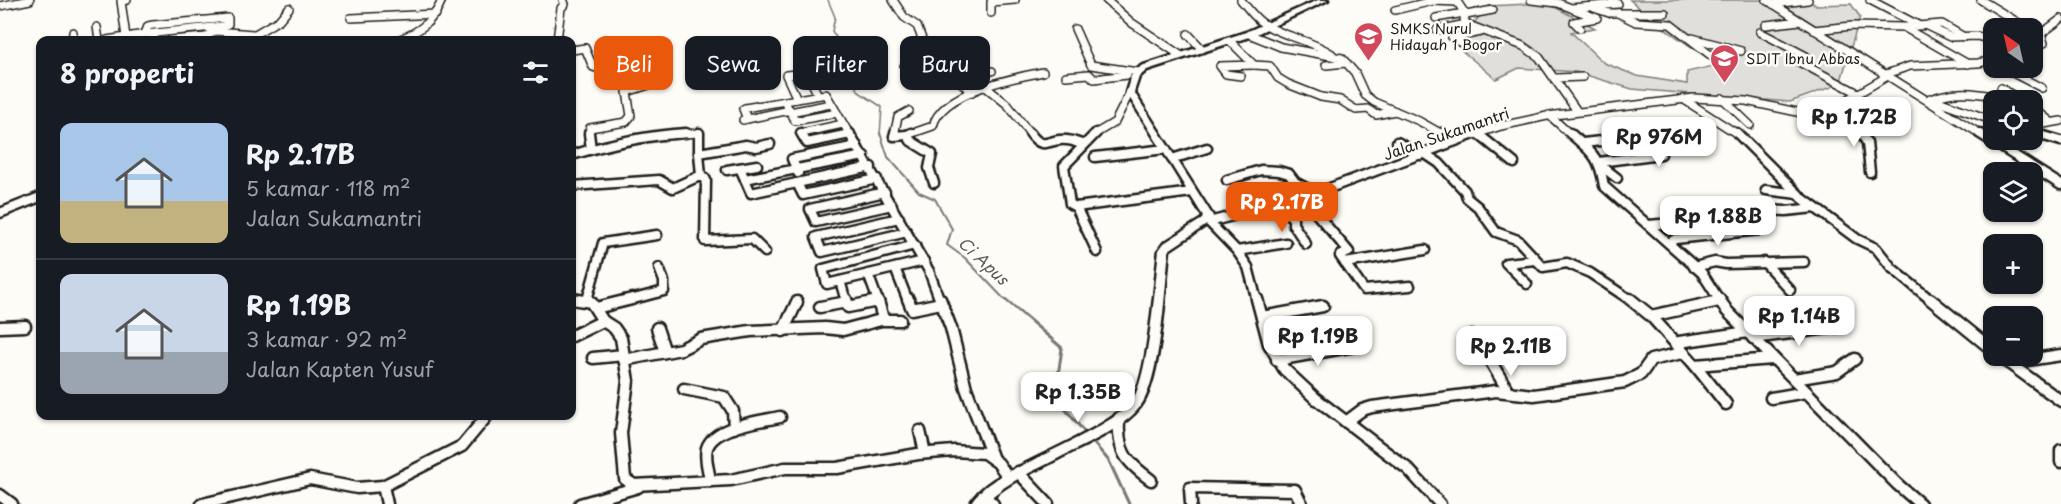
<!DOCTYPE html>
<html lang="id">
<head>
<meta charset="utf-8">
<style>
  :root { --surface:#171b24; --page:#242831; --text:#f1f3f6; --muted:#9ea1a6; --line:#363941; --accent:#ea580c }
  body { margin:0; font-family:"Playpen Sans",sans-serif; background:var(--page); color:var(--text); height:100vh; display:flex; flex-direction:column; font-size:22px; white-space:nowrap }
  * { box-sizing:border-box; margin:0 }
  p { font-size:20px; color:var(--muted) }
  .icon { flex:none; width:33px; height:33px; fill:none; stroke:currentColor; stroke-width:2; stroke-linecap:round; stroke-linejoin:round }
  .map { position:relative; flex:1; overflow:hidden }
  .drawer { position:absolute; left:36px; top:36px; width:540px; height:384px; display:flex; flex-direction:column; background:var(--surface); border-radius:12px; box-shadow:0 2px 4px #0004 }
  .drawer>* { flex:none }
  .top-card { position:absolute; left:594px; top:36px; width:570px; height:54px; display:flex; gap:12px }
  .needle { width:39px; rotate:326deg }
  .controls { position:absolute; left:1983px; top:18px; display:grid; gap:12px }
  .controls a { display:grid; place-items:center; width:60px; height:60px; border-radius:12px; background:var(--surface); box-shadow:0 2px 4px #0004; font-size:30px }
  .price { position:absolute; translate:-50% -51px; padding:0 14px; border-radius:12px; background:#fff; color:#222; font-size:20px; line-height:39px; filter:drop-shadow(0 2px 3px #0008) }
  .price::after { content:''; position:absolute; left:50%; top:36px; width:18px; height:14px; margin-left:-9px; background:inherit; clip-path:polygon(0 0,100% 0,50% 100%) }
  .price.current { background:var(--accent); color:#fff }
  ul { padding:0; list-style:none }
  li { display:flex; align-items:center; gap:18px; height:150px; padding:0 24px }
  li+li { border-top:2px solid var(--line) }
  li span { display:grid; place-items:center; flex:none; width:168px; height:120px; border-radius:12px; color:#555 }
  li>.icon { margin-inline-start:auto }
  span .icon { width:72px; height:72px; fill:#fffc; stroke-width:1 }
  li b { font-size:26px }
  h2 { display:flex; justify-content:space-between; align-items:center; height:72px; padding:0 24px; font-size:26px }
  .pill { padding:0 21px; border-radius:12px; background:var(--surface); box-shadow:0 2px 4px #0004; font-size:21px; line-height:54px }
  .pill.current { background:var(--accent); color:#fff }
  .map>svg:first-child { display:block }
</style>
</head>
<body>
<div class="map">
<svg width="2061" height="504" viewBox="0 0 2061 504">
  <rect width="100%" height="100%" fill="#fdfcf7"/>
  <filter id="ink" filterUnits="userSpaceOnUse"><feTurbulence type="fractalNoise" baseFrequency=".0167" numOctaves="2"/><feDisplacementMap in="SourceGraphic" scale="12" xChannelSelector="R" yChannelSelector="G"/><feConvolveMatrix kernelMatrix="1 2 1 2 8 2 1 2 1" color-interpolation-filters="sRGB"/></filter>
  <g filter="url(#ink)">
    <path fill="#e0dfdb" stroke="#7e7e7c" stroke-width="1.5" d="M 1630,0 L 1806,0 L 1816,5 L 1851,4 L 1860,17 L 1840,84 L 1790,102 L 1632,89 L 1576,72 L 1519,68 L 1496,79 L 1461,50 L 1462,36 L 1489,6 L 1547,3 L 1595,28 L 1571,32 L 1604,63 L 1637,76 L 1687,84 L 1687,72 L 1718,65 L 1659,25 Z"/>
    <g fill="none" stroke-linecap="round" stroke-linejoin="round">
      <path stroke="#797876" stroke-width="1.5" d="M 828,0 L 835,17 L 832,31 L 841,45 L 836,53 L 844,63 L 859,92 L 882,107 L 880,135"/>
      <path stroke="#797876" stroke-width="2" d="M 880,133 L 888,157 L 919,192 L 935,199 L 952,229 L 947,245 L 965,258 L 1006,301"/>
      <g stroke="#797876" stroke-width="3">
        <path d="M 1005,299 L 1062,348 L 1055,397 L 1087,435"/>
        <path d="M 1091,440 L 1109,461 L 1129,504"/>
      </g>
      <defs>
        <g id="minor-far2">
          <path d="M 127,0 L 121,1 L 126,37 L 145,34"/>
          <path d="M 893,0 L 904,17 L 917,26 L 933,67 L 948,71 L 972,92"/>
          <path d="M 1106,0 L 1132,23 L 1180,55"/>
          <path d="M 1241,0 C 1247,7 1253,16 1261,22 C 1282,37 1310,39 1332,54"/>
          <path d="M 1456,0 L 1466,15 L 1464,19 L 1466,24 L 1523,46 L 1539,57 L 1577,111"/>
          <path d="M 1531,0 L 1558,3 L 1571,8 L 1618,4 L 1612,0"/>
          <path d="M 1767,0 L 1982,135"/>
          <path d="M 1870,0 L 1918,25"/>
          <path d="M 1981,0 L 2027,28"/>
          <path d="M 1773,4 L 1808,0"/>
          <path d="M 0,6 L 30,0"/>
          <path d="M 1594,8 L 1609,13 L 1665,13"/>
          <path d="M 1573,9 L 1597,18 L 1574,22 L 1580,28"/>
          <path d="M 1395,10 L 1433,1 L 1457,2"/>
          <path d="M 991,13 L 991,2 L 1015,0"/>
          <path d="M 1618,13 L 1636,22 L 1670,24 L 1713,57"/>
          <path d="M 1466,15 L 1493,10"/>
          <path d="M 351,18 L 436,14"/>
          <path d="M 1436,18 L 1464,13"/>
          <path d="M 1766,25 L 1800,21"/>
          <path d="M 1927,26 L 1950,37 L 1977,36 L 1994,41"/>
          <path d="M 97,27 L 99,40"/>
          <path d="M 1905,28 L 1968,64"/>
          <path d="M 1075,29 L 1091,65 L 1138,72"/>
          <path d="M 1437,30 L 1466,24"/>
          <path d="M 1814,30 L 1852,26 L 1905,27 L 1942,24 L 1964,37"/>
          <path d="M 215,31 L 253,34"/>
          <path d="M 1760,32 L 1806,56 L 1796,59 L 1799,62 L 1858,93"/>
          <path d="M 156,33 L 223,26 L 206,37 L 171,40"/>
          <path d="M 1188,34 L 1202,49"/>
          <path d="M 1249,34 L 1281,47 L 1342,58 L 1355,73 L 1365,95 L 1374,102 L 1419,121 L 1444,135"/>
          <path d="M 1692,38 L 1741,51"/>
          <path d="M 72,40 L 73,32"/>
          <path d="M 107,40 L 126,37"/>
          <path d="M 150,40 L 156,33 L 145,34 L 148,26 L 153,25 L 228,18 L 228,24 L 223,26"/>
          <path d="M 245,40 L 279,20 L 289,8"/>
          <path d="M 398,40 C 419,32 433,22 442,0"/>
          <path d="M 557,40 L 561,8 L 565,4 L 563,0"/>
          <path d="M 1229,40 L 1254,65 L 1270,66 L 1278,78 L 1288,84 L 1321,97 L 1340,100 L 1356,110 L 1368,109 L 1376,115 L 1395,111"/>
          <path d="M 1463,44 L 1452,38 L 1481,32"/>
          <path d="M 2032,45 L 2044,43 L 2041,34 L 2061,19"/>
          <path d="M 572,50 L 585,48 L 593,67 L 596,68 L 657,59 L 662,66 L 643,72 L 652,84 L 627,92 L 631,116 L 626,122 L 590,128 L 589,135"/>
          <path d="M 1326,65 L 1346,63"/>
          <path d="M 904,66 L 930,63"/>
          <path d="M 2003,68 L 2042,88"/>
          <path d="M 1883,75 L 1910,66 L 1978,63 L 1989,61 L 1994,57"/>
          <path d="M 1066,76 L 1089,74 L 1094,79 L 1127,75"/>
          <path d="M 1241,76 L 1226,74 L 1220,66 L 1254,65"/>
          <path d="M 1556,78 L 1583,77"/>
          <path d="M 957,81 L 992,71"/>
          <path d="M 987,88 L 1008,105 L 1031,135"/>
          <path d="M 1722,98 L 1750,125"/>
          <path d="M 1930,98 L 1994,121"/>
          <path d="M 797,99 L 786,75 L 807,73 L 818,95"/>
          <path d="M 1683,99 L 1739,135"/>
          <path d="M 1932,99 C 1960,86 1992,97 2021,100 L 2001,88"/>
          <path d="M 2032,107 L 2051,122"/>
          <path d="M 790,110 L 795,121 L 837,113"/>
          <path d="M 790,112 L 831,104"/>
          <path d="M 1549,115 L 1571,135"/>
          <path d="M 747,119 L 790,110 L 787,106"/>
          <path d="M 1843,119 L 1862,135"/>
          <path d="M 743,120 L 747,119 L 743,109 L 745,108 L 826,94 L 850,135"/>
          <path d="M 2032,126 L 2061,121"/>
          <path d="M 1476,133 L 1479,135"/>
          <path d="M 2032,133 L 2039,135"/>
          <path d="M 666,135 L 699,133 L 699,135"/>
          <path d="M 802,135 L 801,133 L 843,124"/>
          <path d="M 845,135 L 850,134"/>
          <path d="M 894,135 L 898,117 L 909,111"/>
          <path d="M 907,135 L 933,126 C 941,92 1012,78 1043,72"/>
          <path d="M 1093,135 L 1115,122 L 1130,92"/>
          <path d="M 1473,135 L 1501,126 L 1547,116 L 1694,98 L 1746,101 L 1829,119 L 1848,116 L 1847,100 L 1886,77"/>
        </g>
        <g id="minor-far1">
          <path d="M 589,133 L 591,149"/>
          <path d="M 699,133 L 699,153 L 746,145 L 756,147 L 770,144"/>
          <path d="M 801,133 L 807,143 L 850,134"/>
          <path d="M 849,133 L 929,271 L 940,301"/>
          <path d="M 895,133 L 894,136 L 907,135"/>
          <path d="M 911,133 L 907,135 L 911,141 L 932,154 L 929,168 L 934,183"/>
          <path d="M 1030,133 C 1044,153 1049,137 1067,140 C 1072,140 1077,143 1082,144"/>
          <path d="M 1096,133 L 1064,166 L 1070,204 L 1076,207 L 1097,252"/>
          <path d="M 1441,133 L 1455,141"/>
          <path d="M 1477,133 L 1514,163"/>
          <path d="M 1570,133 C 1592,153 1599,155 1604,186 L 1702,273 L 1720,301"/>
          <path d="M 1737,133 L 1802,198 L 1857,239 L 1876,248 L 1892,268 L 1932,301"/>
          <path d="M 1861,133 L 1867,143 L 1870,172"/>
          <path d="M 1979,133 L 2061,185"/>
          <path d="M 2034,133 L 2061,141"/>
          <path d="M 1397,142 L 1421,155"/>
          <path d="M 1583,143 L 1655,135"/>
          <path d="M 699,153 L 701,176"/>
          <path d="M 1424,153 L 1439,163 L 1465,191 L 1467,198 L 1478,207 L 1496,232 L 1518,240 L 1543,267 L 1567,263 L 1590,273 L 1632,301"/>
          <path d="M 572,155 C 608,144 648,135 686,133"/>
          <path d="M 1095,157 L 1166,149"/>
          <path d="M 1172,159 L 1207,148"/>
          <path d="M 1599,162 L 1661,154 L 1643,137"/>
          <path d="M 1600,165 L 1617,178"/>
          <path d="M 871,167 L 797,183 L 803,195 L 877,179"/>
          <path d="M 740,168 L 751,193 L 797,183"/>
          <path d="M 727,170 L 757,165"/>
          <path d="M 798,173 L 792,159 L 857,146"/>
          <path d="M 745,179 L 864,156"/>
          <path d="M 1227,180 L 1261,170 L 1279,171 L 1289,174 L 1295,182 L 1316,193"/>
          <path d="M 572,186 L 659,180 L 673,188 L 697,177 L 704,177 L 706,180 L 705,241 L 752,239 L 765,252"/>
          <path d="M 1766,190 L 1798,194"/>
          <path d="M 885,192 L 810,209 L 816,222 L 892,205"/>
          <path d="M 1303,198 L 1349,252 L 1340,256 L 1364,290 L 1410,286"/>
          <path d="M 1276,205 L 1293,218 L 1293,224 L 1306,244"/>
          <path d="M 1076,207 L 1192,192"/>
          <path d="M 0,213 L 40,197"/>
          <path d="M 899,218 L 816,237 L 822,252 L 907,232"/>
          <path d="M 1207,220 L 1237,251 L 1248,267 L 1257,301"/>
          <path d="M 1209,222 L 1303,198 L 1477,133"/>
          <path d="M 1649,225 L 1671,223 L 1670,216 L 1673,214 L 1745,209 L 1786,211 L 1815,208"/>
          <path d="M 1669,243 L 1675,239 L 1760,230"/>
          <path d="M 915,245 L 823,269 L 827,284 L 924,261"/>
          <path d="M 1237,251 L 1286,243"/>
          <path d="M 1764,262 L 1790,290"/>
          <path d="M 1345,263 L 1425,250"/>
          <path d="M 1694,267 L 1715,262 L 1726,264 L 1804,262"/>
          <path d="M 895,268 L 908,301"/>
          <path d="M 868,274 L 878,301"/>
          <path d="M 840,281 L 846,301"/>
          <path d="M 1527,284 L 1506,263 L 1535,260"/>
          <path d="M 572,299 L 582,301"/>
          <path d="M 587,300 L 603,243 L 657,235"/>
          <path d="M 626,301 L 664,291 L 664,281 L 659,268"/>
        </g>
        <g id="minor">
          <path d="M 572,299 L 591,302 L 603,321 L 614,328 L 621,338 L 628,381 L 621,433 L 625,479 L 634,485 L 731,480 L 785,468 L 837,468 L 918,454 L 954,451 L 984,453 L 998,463 L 1008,477"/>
          <path d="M 846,299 L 848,307 L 878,301 L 882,315"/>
          <path d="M 908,299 L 912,309 L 941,303"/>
          <path d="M 940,299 L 951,328 L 966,388 L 993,459"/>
          <path d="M 1257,299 L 1269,344 L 1284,369 L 1315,398 L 1408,469 L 1440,504"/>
          <path d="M 1630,299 L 1651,316 L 1695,365 L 1773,359"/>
          <path d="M 1719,299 L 1727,311 L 1897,484 L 1920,504"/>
          <path d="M 1930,299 L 1994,351"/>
          <path d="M 820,307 L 847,302"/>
          <path d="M 596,308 L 632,299"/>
          <path d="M 1651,316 L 1719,301"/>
          <path d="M 1262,317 L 1323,306"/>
          <path d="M 0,327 L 25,326"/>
          <path d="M 657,328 L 665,352"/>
          <path d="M 783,331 L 797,302"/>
          <path d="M 572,336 L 603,321"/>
          <path d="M 1471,336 L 1488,357 L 1508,391"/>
          <path d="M 1753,338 L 1843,326"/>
          <path d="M 1679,342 L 1748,332"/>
          <path d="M 1999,356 L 2061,401"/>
          <path d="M 593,358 L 624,355"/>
          <path d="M 624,360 L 681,349 L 701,339 L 750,331 L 825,328 L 843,330 L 881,320 L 900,320"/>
          <path d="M 1277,360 L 1354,346"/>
          <path d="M 2008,363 L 2061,355"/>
          <path d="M 1695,365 L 1726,404"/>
          <path d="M 1794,379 L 1837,372 L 1855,359"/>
          <path d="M 684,389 L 724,397 L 733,411 L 734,428"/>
          <path d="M 1771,398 L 1806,392"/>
          <path d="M 1119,418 C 1117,451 1125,461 1151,480"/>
          <path d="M 1346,422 L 1362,410 L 1372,407 L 1496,391 L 1534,395 L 1625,382 L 1641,374 L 1651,360 L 1682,353"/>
          <path d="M 920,431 L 925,453"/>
          <path d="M 2061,450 L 2061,462"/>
          <path d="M 1018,472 L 1048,504"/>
          <path d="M 710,481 C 709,471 704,458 707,448 C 714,426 761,421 780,417"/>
          <path d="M 383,486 L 387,504"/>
          <path d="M 0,495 L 12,504"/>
          <path d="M 984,495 L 993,504"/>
          <path d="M 202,504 L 310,479 L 357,488 L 383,486 L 462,446 L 487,416"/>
          <path d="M 580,504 L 638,487"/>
          <path d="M 1191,504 L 1190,488 L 1295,490 L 1302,504"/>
        </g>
        <path id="major" d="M 1318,0 L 1328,0 L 1252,36 L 1147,70 L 1139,77 L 1134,92 L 1213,216 L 1211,222 L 1169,250 C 1165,287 1161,380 1140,407 C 1122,430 1084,445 1059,458 C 1033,472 1005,482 985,504 L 970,504 C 982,483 1008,472 1029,462 C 1054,449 1114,423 1131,402 C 1149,379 1155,282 1159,250 L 1164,243 L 1202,219 L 1203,216 L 1126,92 L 1131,76 L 1141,66 L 1246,32 Z"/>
      </defs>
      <use href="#minor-far2" stroke="#1c1c1c" stroke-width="10"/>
      <use href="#minor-far1" stroke="#1c1c1c" stroke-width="13"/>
      <use href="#minor" stroke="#1c1c1c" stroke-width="15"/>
      <use href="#major" stroke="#1c1c1c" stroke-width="5"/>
      <use href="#minor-far2" stroke="#fdfcf7" stroke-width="7"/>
      <use href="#minor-far1" stroke="#fdfcf7" stroke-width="8"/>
      <use href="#minor" stroke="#fdfcf7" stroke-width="10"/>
      <use href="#major" fill="#fdfcf7" fill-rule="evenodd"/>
    </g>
  </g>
  <defs>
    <symbol id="school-pin" viewBox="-11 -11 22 30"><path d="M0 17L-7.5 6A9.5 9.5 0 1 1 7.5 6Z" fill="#d1495b" stroke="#fdfcf7"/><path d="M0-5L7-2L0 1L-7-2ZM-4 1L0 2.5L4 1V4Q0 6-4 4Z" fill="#fff"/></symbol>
  </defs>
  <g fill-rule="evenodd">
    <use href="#school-pin" x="1352" y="20" width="33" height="45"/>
    <use href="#school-pin" x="1708" y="42" width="33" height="45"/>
  </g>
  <g text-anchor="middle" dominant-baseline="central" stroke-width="5" stroke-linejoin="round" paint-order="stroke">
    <g font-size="14" fill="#1c1c1c" stroke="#fdfcf7" text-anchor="start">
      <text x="1390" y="28">SMKS Nurul<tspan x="1390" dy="16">Hidayah 1 Bogor</tspan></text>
      <text x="1746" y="58">SDIT Ibnu Abbas</text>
    </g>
    <g font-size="15" fill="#1c1c1c" stroke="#fdfcf7">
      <text transform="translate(1446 133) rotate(-19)">Jalan Sukamantri</text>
    </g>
    <g font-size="16" font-style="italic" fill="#5a5a58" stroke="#fdfcf7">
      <text transform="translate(984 260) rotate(43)">Ci Apus</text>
    </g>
  </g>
</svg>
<div class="controls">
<a><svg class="needle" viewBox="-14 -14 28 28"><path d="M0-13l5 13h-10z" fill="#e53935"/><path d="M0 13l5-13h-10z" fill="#9ea1a6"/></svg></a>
<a><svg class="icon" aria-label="locate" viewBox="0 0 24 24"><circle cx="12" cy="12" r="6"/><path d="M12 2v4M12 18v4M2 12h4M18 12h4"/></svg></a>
<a><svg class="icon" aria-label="layers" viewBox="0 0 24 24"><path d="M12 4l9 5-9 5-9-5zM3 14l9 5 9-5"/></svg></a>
<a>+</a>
<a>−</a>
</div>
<b class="price" style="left:1854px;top:148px">Rp 1.72B</b>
<b class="price" style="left:1659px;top:168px">Rp 976M</b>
<b class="price current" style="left:1282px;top:233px">Rp 2.17B</b>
<b class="price" style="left:1718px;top:247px">Rp 1.88B</b>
<b class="price" style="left:1799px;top:347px">Rp 1.14B</b>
<b class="price" style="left:1318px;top:367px">Rp 1.19B</b>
<b class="price" style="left:1511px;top:377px">Rp 2.11B</b>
<b class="price" style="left:1078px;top:423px">Rp 1.35B</b>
<div class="top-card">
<a class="pill current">Beli</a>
<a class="pill">Sewa</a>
<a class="pill">Filter</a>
<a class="pill">Baru</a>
</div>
<section class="drawer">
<h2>8 properti<svg class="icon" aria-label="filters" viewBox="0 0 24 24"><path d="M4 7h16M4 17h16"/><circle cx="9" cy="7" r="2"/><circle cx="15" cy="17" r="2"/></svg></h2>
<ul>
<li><span style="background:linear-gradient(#a9c7e8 65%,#c2b280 0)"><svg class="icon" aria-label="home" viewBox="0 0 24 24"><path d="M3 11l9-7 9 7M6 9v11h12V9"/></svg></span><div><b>Rp 2.17B</b><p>5 kamar · 118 m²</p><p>Jalan Sukamantri</p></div></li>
<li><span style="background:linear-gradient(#c9d6e8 65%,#9aa5b1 0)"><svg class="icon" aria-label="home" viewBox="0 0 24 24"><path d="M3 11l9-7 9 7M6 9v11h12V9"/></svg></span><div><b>Rp 1.19B</b><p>3 kamar · 92 m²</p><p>Jalan Kapten Yusuf</p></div></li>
</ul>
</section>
</div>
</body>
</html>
